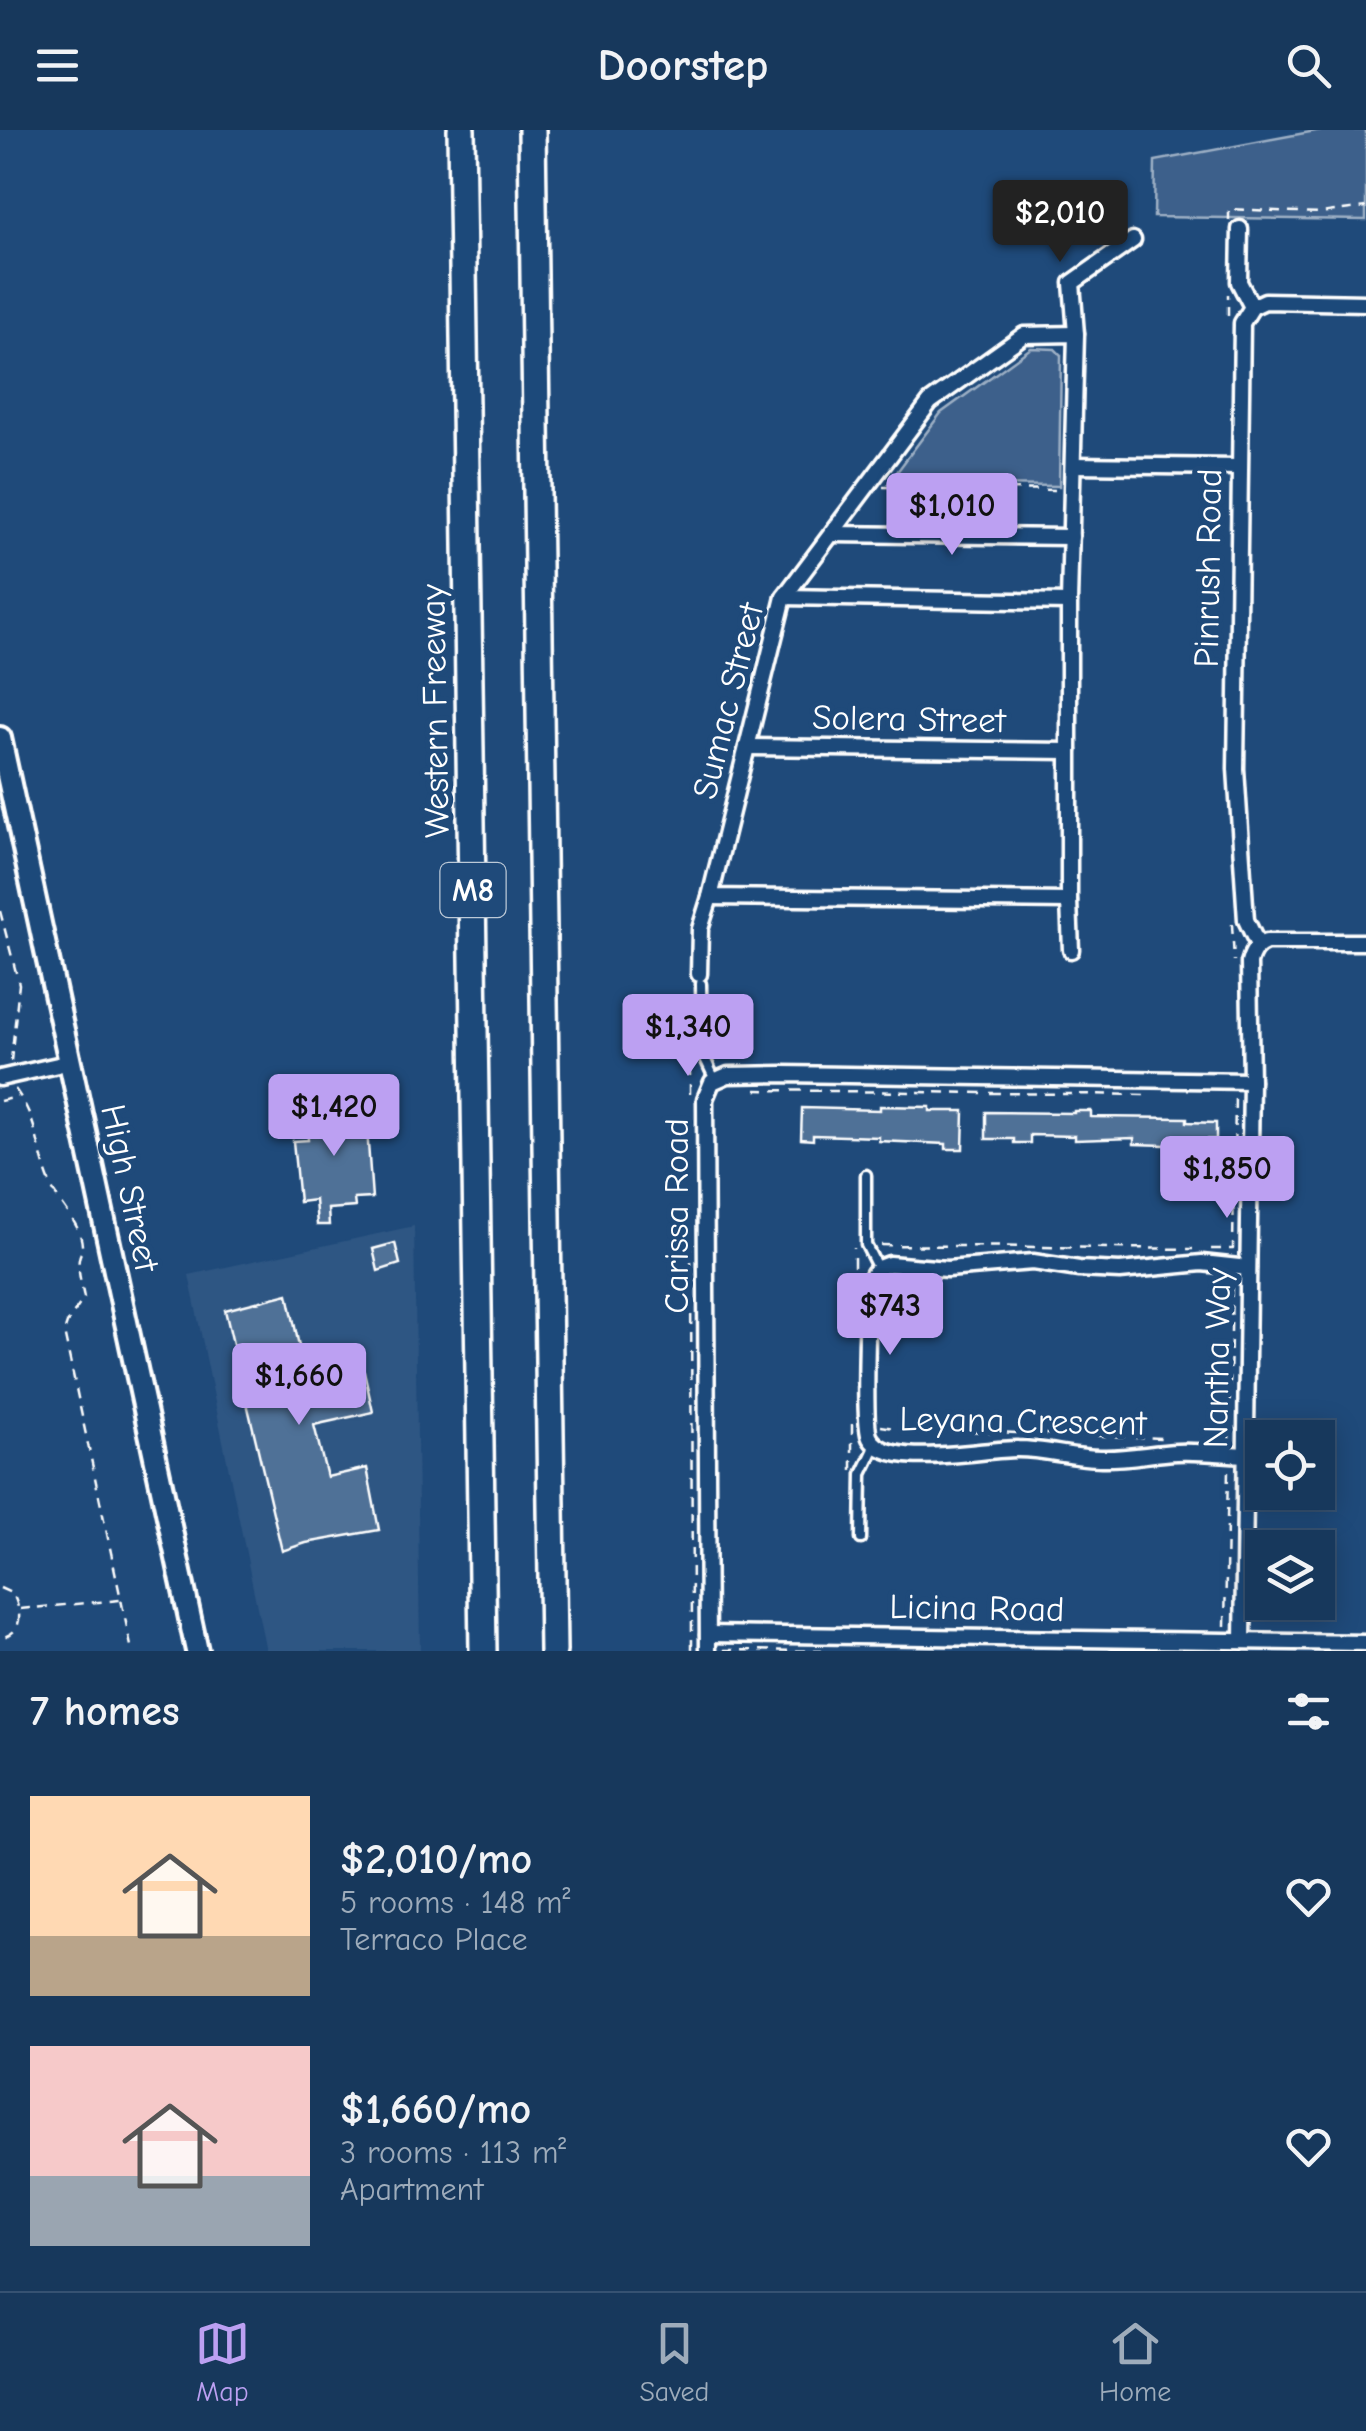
<!DOCTYPE html>
<html lang="en">
<head>
<meta charset="utf-8">
<style>
  :root { --surface:#17385c; --page:#244365; --text:#f1f3f6; --muted:#9eacbb; --line:#365272; --accent:#bca0f2 }
  body { margin:0; font-family:"Comic Neue",sans-serif; background:var(--page); color:var(--text); height:100vh; display:flex; flex-direction:column; font-size:38px; white-space:nowrap }
  * { box-sizing:border-box; margin:0 }
  p { font-size:32px; color:var(--muted) }
  .icon { flex:none; width:55px; height:55px; fill:none; stroke:currentColor; stroke-width:2; stroke-linecap:round; stroke-linejoin:round }
  .map { position:relative; height:1521px; overflow:hidden }
  .details { display:flex; flex-direction:column; background:var(--surface); flex:1 }
  .details>* { flex:none }
  .controls { position:absolute; left:1245px; top:1290px; display:grid; gap:20px }
  .controls a { display:grid; place-items:center; width:90px; height:90px; border-radius:0px; background:var(--surface); box-shadow:0 5px 25px #0003,0 0 0 2px var(--line); font-size:50px }
  .price { position:absolute; translate:-50% -85px; padding:0 22px; border-radius:10px; background:var(--accent); color:#111; font-size:32px; line-height:65px; filter:drop-shadow(0 2px 5px #0008) }
  .price::after { content:''; position:absolute; left:50%; top:60px; width:30px; height:22px; margin-left:-15px; background:inherit; clip-path:polygon(0 0,100% 0,50% 100%) }
  .price.on { background:#222; color:#fff }
  ul { padding:0; list-style:none }
  li { display:flex; align-items:center; gap:30px; height:250px; padding:0 30px }
  li span { display:grid; place-items:center; flex:none; width:280px; height:200px; border-radius:0px; color:#555 }
  li>.icon { margin-inline-start:auto }
  span .icon { width:120px; height:120px; fill:#fffc; stroke-width:1 }
  li b { font-size:42px }
  h2 { display:flex; justify-content:space-between; align-items:center; height:120px; padding:0 30px; font-size:42px }
  header { display:flex; justify-content:space-between; align-items:center; height:130px; padding:0 30px; background:var(--surface); font-size:45px; font-weight:700 }
  .menu { display:flex; justify-content:space-around; align-items:center; height:140px; border-top:2px solid var(--line); background:var(--surface); font-size:28px; color:var(--muted) }
  .menu a { display:grid; justify-items:center; gap:5px }
  .menu .on { color:var(--accent) }
  .map>svg:first-child { display:block }
</style>
</head>
<body>
<header><svg class="icon" aria-label="menu" viewBox="0 0 24 24"><path d="M4 6h16M4 12h16M4 18h16"/></svg>Doorstep<svg class="icon" aria-label="search" viewBox="0 0 24 24"><circle cx="10" cy="10" r="6"/><path d="M15 15l6 6"/></svg></header>
<div class="map">
<svg width="1366" height="1521" viewBox="0 0 1366 1521">
  <rect width="100%" height="100%" fill="#1f4a7a"/>
  <filter id="ink" filterUnits="userSpaceOnUse"><feTurbulence type="fractalNoise" baseFrequency=".01" numOctaves="2"/><feDisplacementMap in="SourceGraphic" scale="20" xChannelSelector="R" yChannelSelector="G"/><feConvolveMatrix kernelMatrix="1 2 1 2 8 2 1 2 1" color-interpolation-filters="sRGB"/></filter>
  <g filter="url(#ink)">
    <path fill="#2e5683" d="M 414,1096 L 420,1521 L 266,1521 L 189,1145 Z"/>
    <g fill="#3c618b" stroke="#9eb0c5" stroke-width="2.5">
      <path d="M 1321,0 L 1366,0 L 1366,90 L 1154,87 L 1155,31 Z"/>
      <path d="M 1031,218 L 1055,219 L 1061,225 L 1059,356 L 888,354 L 941,283 Z"/>
    </g>
    <g fill="#507197" stroke="#fff" stroke-width="2.5">
      <path d="M 365,972 L 372,1068 L 354,1069 L 355,1077 L 328,1079 L 329,1095 L 317,1095 L 315,1070 L 299,1072 L 293,1011 L 308,1010 L 306,977 Z"/>
      <path d="M 880,976 L 930,977 L 930,981 L 964,981 L 963,1019 L 946,1019 L 946,1014 L 879,1011 L 879,1007 L 813,1005 L 813,1010 L 801,1009 L 802,978 L 880,980 Z"/>
      <path d="M 1074,981 L 1091,981 L 1091,987 L 1187,988 L 1187,992 L 1216,993 L 1216,1009 L 1188,1010 L 1188,1014 L 1166,1015 L 1134,1014 L 1134,1008 L 1075,1010 L 1075,1006 L 1030,1005 L 1030,1013 L 1014,1013 L 1014,1009 L 986,1009 L 986,982 L 1074,983 Z"/>
      <path d="M 395,1113 L 400,1134 L 378,1141 L 373,1119 Z"/>
      <path d="M 288,1164 L 307,1254 L 364,1241 L 373,1282 L 314,1295 L 327,1347 L 367,1338 L 379,1400 L 306,1413 L 282,1421 L 225,1180 Z"/>
    </g>
    <g fill="none" stroke-linecap="round" stroke-linejoin="round">
      <defs>
        <g id="lane">
          <path d="M 701,854 L 702,922 L 715,950"/>
          <path d="M 866,1045 L 866,1115 L 878,1139"/>
          <path d="M 861,1409 L 862,1344 L 876,1315"/>
        </g>
        <g id="street">
          <path d="M 1240,99 L 1239,152 L 1252,177"/>
          <path d="M 1076,204 L 1069,472 L 1069,771 L 710,767 L 784,467 L 930,272 L 1024,205 Z"/>
          <path d="M 1076,204 L 1072,153 L 1133,110"/>
          <path d="M 1074,335 L 1239,337"/>
          <path d="M 832,404 L 1071,407"/>
          <path d="M 784,467 L 1069,472"/>
          <path d="M 747,617 L 1069,621"/>
          <path d="M 1069,771 L 1071,820"/>
          <path d="M 1258,815 L 1246,790 L 1236,639 L 1242,193 L 1252,177 L 1265,171 L 1366,173"/>
          <path d="M 699,844 L 700,799 L 710,767"/>
          <path d="M 0,948 L 71,932"/>
          <path d="M 1246,1325 C 1223,1324 1200,1321 1177,1322 C 1152,1323 1127,1329 1101,1328 C 1073,1328 1046,1319 1018,1319 C 986,1318 889,1341 870,1308 C 863,1296 868,1186 868,1164 L 870,1151 L 874,1143 L 881,1137 L 889,1134 L 947,1139 L 1033,1132 L 1079,1139 L 1120,1141 L 1202,1133 L 1248,1138"/>
          <path d="M 708,1504 L 1366,1513"/>
          <path d="M 1243,1511 L 1251,951 L 1249,833 C 1252,822 1256,816 1266,812 L 1366,812"/>
          <path d="M 708,1521 L 705,969 L 712,952 L 728,945 L 783,944 L 1251,951"/>
        </g>
        <path id="secondary" d="M 0,608 L 197,1521"/>
        <g id="highway">
          <path d="M 461,0 L 483,1521"/>
          <path d="M 532,0 L 553,1521"/>
        </g>
      </defs>
      <use href="#lane" stroke="#fff" stroke-width="15"/>
      <use href="#street" stroke="#fff" stroke-width="21"/>
      <use href="#secondary" stroke="#fff" stroke-width="28"/>
      <use href="#highway" stroke="#fff" stroke-width="32"/>
      <g stroke="#fff" stroke-width="2.5" stroke-dasharray="10 8" stroke-linecap="butt">
        <path d="M 1229,91 L 1229,79 L 1320,83 L 1366,77"/>
        <path d="M 1228,186 L 1228,164"/>
        <path d="M 883,357 L 1060,360"/>
        <path d="M 0,781 L 19,854 L 11,931"/>
        <path d="M 1232,794 L 1234,831"/>
        <path d="M 690,918 L 690,970"/>
        <path d="M 15,959 C 41,994 36,1025 53,1060 C 62,1077 81,1095 82,1115 C 83,1126 81,1118 79,1129 C 77,1141 82,1156 84,1168 L 67,1193 L 64,1202 L 132,1521"/>
        <path d="M 756,960 L 1148,965"/>
        <path d="M 0,971 L 18,967"/>
        <path d="M 691,1113 L 692,1521"/>
        <path d="M 881,1115 L 1193,1119"/>
        <path d="M 1211,1119 L 1233,1119 L 1235,964"/>
        <path d="M 854,1155 L 854,1118"/>
        <path d="M 881,1296 L 902,1299 L 1163,1308"/>
        <path d="M 1229,1311 L 1232,1149"/>
        <path d="M 852,1340 L 852,1293"/>
        <path d="M 0,1458 L 13,1464 C 22,1482 24,1503 0,1508"/>
        <path d="M 20,1479 L 120,1470"/>
        <path d="M 1225,1496 L 1228,1339"/>
        <path d="M 724,1520 L 822,1521"/>
      </g>
      <use href="#lane" stroke="#1f4a7a" stroke-width="8"/>
      <use href="#street" stroke="#1f4a7a" stroke-width="14"/>
      <use href="#secondary" stroke="#1f4a7a" stroke-width="20"/>
      <use href="#highway" stroke="#1f4a7a" stroke-width="25"/>
    </g>
  </g>
  <g text-anchor="middle" dominant-baseline="central" stroke-width="10" stroke-linejoin="round" paint-order="stroke">
    <rect fill="#1f4a7a" stroke="#bcc9d7" stroke-width="2.5" x="440.5" y="733" width="65" height="54" rx="8"/>
    <g font-size="32" font-weight="bold" fill="#fff">
      <text x="473" y="760">M8</text>
    </g>
    <g font-size="35" fill="#fff" stroke="#1f4a7a">
      <text transform="translate(1208 438) rotate(-89)">Pinrush Road</text>
      <text transform="translate(728 571) rotate(-76)">Sumac Street</text>
      <text transform="translate(435 581) rotate(-91)">Western Freeway</text>
      <text transform="translate(909 589) rotate(1)">Solera Street</text>
      <text transform="translate(130 1058) rotate(78)">High Street</text>
      <text transform="translate(676 1086) rotate(-90)">Carissa Road</text>
      <text transform="translate(1217 1228) rotate(-89)">Nantha Way</text>
      <text transform="translate(1023 1291) rotate(1)">Leyana Crescent</text>
      <text transform="translate(977 1478) rotate(1)">Licina Road</text>
    </g>
  </g>
</svg>
<div class="controls">
<a><svg class="icon" aria-label="locate" viewBox="0 0 24 24"><circle cx="12" cy="12" r="6"/><path d="M12 2v4M12 18v4M2 12h4M18 12h4"/></svg></a>
<a><svg class="icon" aria-label="layers" viewBox="0 0 24 24"><path d="M12 4l9 5-9 5-9-5zM3 14l9 5 9-5"/></svg></a>
</div>
<b class="price on" style="left:1060px;top:135px">$2,010</b>
<b class="price" style="left:952px;top:428px">$1,010</b>
<b class="price" style="left:688px;top:949px">$1,340</b>
<b class="price" style="left:334px;top:1029px">$1,420</b>
<b class="price" style="left:1227px;top:1091px">$1,850</b>
<b class="price" style="left:890px;top:1228px">$743</b>
<b class="price" style="left:299px;top:1298px">$1,660</b>
</div>
<section class="details">
<h2>7 homes<svg class="icon" aria-label="filters" viewBox="0 0 24 24"><path d="M4 7h16M4 17h16"/><circle cx="9" cy="7" r="2"/><circle cx="15" cy="17" r="2"/></svg></h2>
<ul>
<li><span style="background:linear-gradient(#ffd9b3 70%,#b9a48a 0)"><svg class="icon" aria-label="home" viewBox="0 0 24 24"><path d="M3 11l9-7 9 7M6 9v11h12V9"/></svg></span><div><b>$2,010/mo</b><p>5 rooms · 148 m²</p><p>Terraco Place</p></div><svg class="icon" aria-label="heart" viewBox="0 0 24 24"><path d="M12 20l-8-8c-3-5 5-10 8-4 3-6 11-1 8 4z"/></svg></li>
<li><span style="background:linear-gradient(#f6c9c9 65%,#9aa5b1 0)"><svg class="icon" aria-label="home" viewBox="0 0 24 24"><path d="M3 11l9-7 9 7M6 9v11h12V9"/></svg></span><div><b>$1,660/mo</b><p>3 rooms · 113 m²</p><p>Apartment</p></div><svg class="icon" aria-label="heart" viewBox="0 0 24 24"><path d="M12 20l-8-8c-3-5 5-10 8-4 3-6 11-1 8 4z"/></svg></li>
</ul>
</section>
<nav class="menu">
<a class="on"><svg class="icon" aria-label="map" viewBox="0 0 24 24"><path d="M3 6l6-2 6 2 6-2v14l-6 2-6-2-6 2zM9 4v14M15 6v14"/></svg>Map</a>
<a><svg class="icon" aria-label="saved" viewBox="0 0 24 24"><path d="M7 4h10v16l-5-4-5 4z"/></svg>Saved</a>
<a><svg class="icon" aria-label="home" viewBox="0 0 24 24"><path d="M3 11l9-7 9 7M6 9v11h12V9"/></svg>Home</a>
</nav>
</body>
</html>
